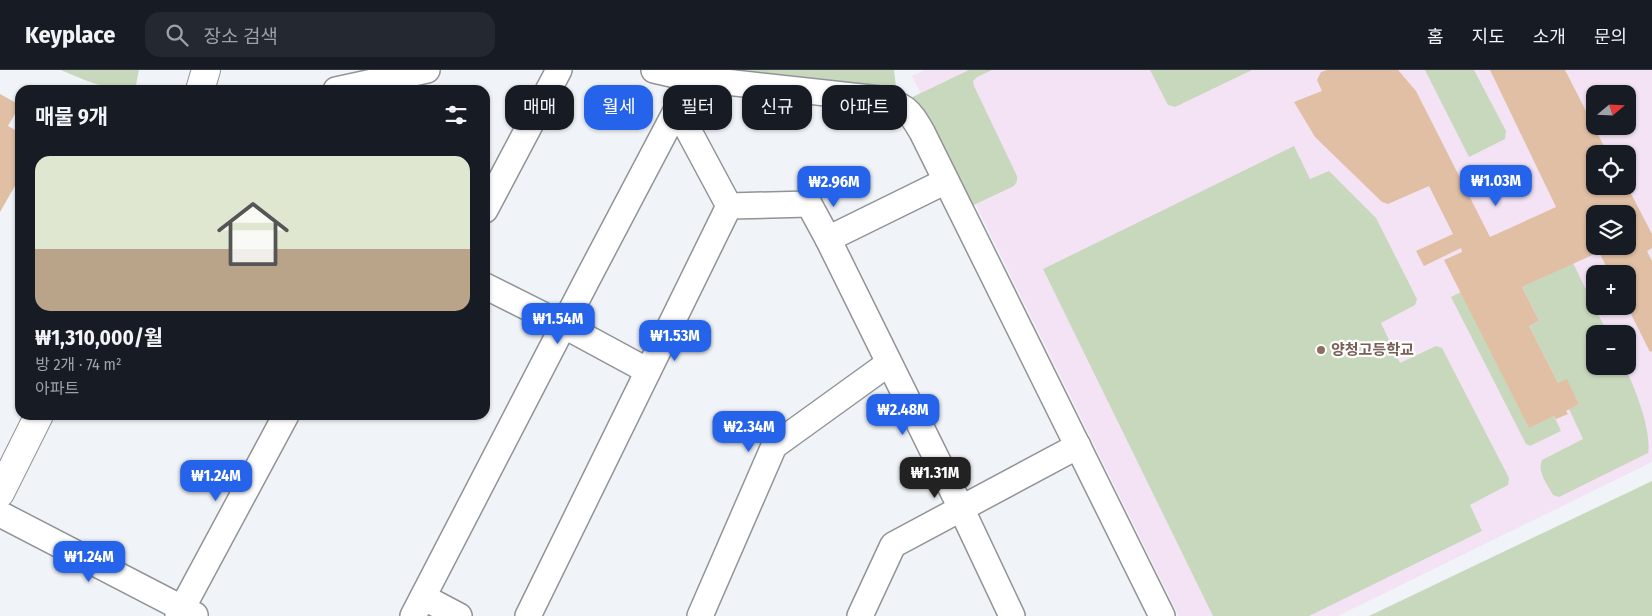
<!DOCTYPE html>
<html lang="ko">
<head>
<meta charset="utf-8">
<style>
  :root { --surface:#171b24; --page:#242831; --text:#f1f3f6; --muted:#9ea1a6; --line:#363941; --accent:#2563eb }
  body { margin:0; font-family:"Fira Sans Condensed","Noto Sans KR",sans-serif; background:var(--page); color:var(--text); height:100vh; display:flex; flex-direction:column; font-size:19px; white-space:nowrap }
  * { box-sizing:border-box; margin:0 }
  p { font-size:16px; color:var(--muted) }
  .icon { flex:none; width:28px; height:28px; fill:none; stroke:currentColor; stroke-width:2; stroke-linecap:round; stroke-linejoin:round }
  .map { position:relative; flex:1; overflow:hidden }
  .sheet { position:absolute; left:15px; top:15px; width:475px; height:335px; display:flex; flex-direction:column; background:var(--surface); border-radius:15px; box-shadow:0 1px 4px #0004 }
  .sheet>* { flex:none }
  .banner { position:absolute; left:505px; top:15px; width:475px; height:45px; display:flex; gap:10px }
  .needle { width:32px; rotate:71deg }
  .controls { position:absolute; left:1586px; top:15px; display:grid; gap:10px }
  .controls a { display:grid; place-items:center; width:50px; height:50px; border-radius:10px; background:var(--surface); box-shadow:0 1px 4px #0004; font-size:25px }
  .price { position:absolute; translate:-50% -42px; padding:0 11px; border-radius:10px; background:var(--accent); color:#fff; font-size:16px; line-height:32px; filter:drop-shadow(0 1px 2px #0008) }
  .price::after { content:''; position:absolute; left:50%; top:30px; width:15px; height:11px; margin-left:-8px; background:inherit; clip-path:polygon(0 0,100% 0,50% 100%) }
  .price.selected { background:#222; color:#fff }
  ul { padding:0; list-style:none }
  li { display:grid; align-content:center; gap:10px; height:265px; padding:0 20px }
  li+li { border-top:1px solid var(--line) }
  li span { display:grid; place-items:center; height:155px; border-radius:15px; color:#555 }
  li>.icon { margin-inline-start:auto }
  span .icon { width:90px; height:90px; fill:#fffc; stroke-width:1 }
  li b { font-size:21px }
  h2 { display:flex; justify-content:space-between; align-items:center; height:60px; padding:0 20px; font-size:21px }
  .tag { padding:0 18px; border-radius:15px; background:var(--surface); box-shadow:0 1px 4px #0004; font-size:18px; line-height:45px }
  .tag.selected { background:var(--accent); color:#fff }
  header { display:flex; align-items:center; gap:30px; box-sizing:border-box; height:70px; padding:0 25px; background:var(--surface); border-bottom:1px solid var(--line) }
  header strong { font-size:24px }
  nav { display:flex; gap:28px; margin-inline-start:auto; font-size:18px }
  .search { width:350px; height:45px; background:var(--page); display:flex; align-items:center; gap:12px; box-sizing:border-box; padding:0 18px; border-radius:15px; color:var(--muted); font-size:19px }
  .map>svg:first-child { display:block }
</style>
</head>
<body>
<header>
<strong>Keyplace</strong>
<div class="search"><svg class="icon" aria-label="search" viewBox="0 0 24 24"><circle cx="10" cy="10" r="6"/><path d="M15 15l6 6"/></svg>장소 검색</div>
<nav><a>홈</a><a>지도</a><a>소개</a><a>문의</a></nav>
</header>
<div class="map">
<svg width="1652" height="546" viewBox="0 0 1652 546">
  <rect width="100%" height="100%" fill="#f0f3f7"/>
  <path fill="#f4e3f4" fill-rule="evenodd" d="M 925,0 L 1652,0 L 1652,392 L 1338,546 L 1179,546 L 912,6 ZM 1595,24 L 1628,24 L 1628,56 L 1595,56 ZM 1595,84 L 1628,84 L 1628,116 L 1595,116 ZM 1595,144 L 1628,144 L 1628,176 L 1595,176 ZM 1595,204 L 1628,204 L 1628,236 L 1595,236 ZM 1595,264 L 1628,264 L 1628,296 L 1595,296 Z"/>
  <g fill="#c8d8bd">
    <path d="M 61,0 L 139,0 L 135,20 C 107,20 86,11 61,0 Z"/>
    <path d="M 747,0 L 894,0 L 898,34 L 969,0 L 992,0 L 977,7 L 973,11 L 974,16 L 1017,106 L 1017,111 L 1014,116 L 961,141 L 922,62 L 880,29 Z"/>
    <path d="M 1150,0 L 1252,0 L 1175,37 L 1168,35 Z"/>
    <path d="M 1425,0 L 1474,0 L 1506,61 L 1505,69 L 1469,87 Z"/>
    <path d="M 1294,76 L 1310,109 L 1329,101 L 1376,148 L 1417,229 L 1415,235 L 1381,253 L 1400,293 L 1436,276 L 1442,278 L 1509,408 L 1508,415 L 1470,435 L 1482,461 L 1309,546 L 1213,546 L 1043,199 Z"/>
    <path d="M 1573,193 L 1608,264 L 1595,264 L 1595,296 L 1624,296 C 1635,317 1652,361 1648,383 L 1559,427 L 1553,425 C 1547,414 1537,402 1542,390 L 1583,369 L 1569,339 L 1579,334 L 1567,310 L 1558,313 L 1529,256 L 1539,251 L 1522,217 Z"/>
    <path d="M 1461,222 L 1529,357 L 1554,346 L 1561,361 L 1530,376 L 1526,374 L 1451,227 Z"/>
    <path d="M 1652,411 L 1652,546 L 1369,546 Z"/>
  </g>
  <g fill="#e0bfa4" fill-rule="evenodd">
    <path d="M 1327,0 L 1398,0 L 1416,21 L 1490,167 L 1556,137 L 1490,0 L 1565,0 L 1608,84 L 1595,84 L 1595,116 L 1627,116 L 1652,164 L 1652,178 L 1647,181 L 1652,191 L 1652,281 L 1650,282 L 1627,236 L 1628,204 L 1610,204 L 1599,182 L 1522,217 L 1539,251 L 1529,256 L 1558,313 L 1567,309 L 1579,334 L 1566,341 L 1568,344 L 1556,349 L 1554,346 L 1529,358 L 1444,190 L 1462,182 L 1461,178 L 1424,196 L 1416,181 L 1453,164 L 1429,116 L 1388,134 L 1382,132 L 1315,67 L 1294,32 L 1322,21 L 1317,10 L 1321,2 ZM 1595,144 L 1628,144 L 1628,176 L 1595,176 Z"/>
    <path d="M 0,24 L 20,35 L 8,56 L 20,63 L 20,107 L 0,142 Z"/>
  </g>
  <g fill="none" stroke-linecap="round" stroke-linejoin="round">
    <defs>
      <g id="minor">
        <path d="M 654,0 L 689,8"/>
        <path d="M 336,20 L 427,0"/>
        <path d="M 729,136 L 809,134 L 828,169 L 946,111"/>
        <path d="M 485,140 L 559,0"/>
        <path d="M 828,169 L 961,438 L 1012,546"/>
        <path d="M 485,216 L 563,255 L 648,301"/>
        <path d="M 0,444 L 195,545"/>
        <path d="M 423,527 L 459,546"/>
        <path d="M 178,546 L 286,345"/>
        <path d="M 413,546 L 588,208 L 677,39 L 689,8 L 880,29 C 906,37 908,38 922,62 L 1162,546"/>
        <path d="M 528,546 L 729,136 L 677,39"/>
        <path d="M 700,546 L 774,376 L 889,293"/>
        <path d="M 860,546 L 893,475 L 1078,376"/>
      </g>
      <g id="tertiary">
        <path d="M 200,20 L 206,0"/>
        <path d="M 0,423 L 39,345"/>
      </g>
    </defs>
    <use href="#minor" stroke="#919497" stroke-width="28"/>
    <use href="#tertiary" stroke="#919497" stroke-width="30"/>
    <use href="#minor" stroke="#fff" stroke-width="25"/>
    <use href="#tertiary" stroke="#fff" stroke-width="28"/>
  </g>
  <circle fill="#8d6e63" stroke="#fff" stroke-width="2" cx="1321" cy="280" r="5"/>
  <g text-anchor="middle" dominant-baseline="central" stroke-width="4.5" stroke-linejoin="round" paint-order="stroke">
    <g font-size="15" font-weight="bold" fill="#785e54" stroke="#fff" text-anchor="start">
      <text x="1331" y="280">양청고등학교</text>
    </g>
  </g>
</svg>
<div class="controls">
<a><svg class="needle" viewBox="-14 -14 28 28"><path d="M0-13l5 13h-10z" fill="#e53935"/><path d="M0 13l5-13h-10z" fill="#9ea1a6"/></svg></a>
<a><svg class="icon" aria-label="locate" viewBox="0 0 24 24"><circle cx="12" cy="12" r="6"/><path d="M12 2v4M12 18v4M2 12h4M18 12h4"/></svg></a>
<a><svg class="icon" aria-label="layers" viewBox="0 0 24 24"><path d="M12 4l9 5-9 5-9-5zM3 14l9 5 9-5"/></svg></a>
<a>+</a>
<a>−</a>
</div>
<b class="price" style="left:1496px;top:137px">₩1.03M</b>
<b class="price" style="left:834px;top:138px">₩2.96M</b>
<b class="price" style="left:558px;top:275px">₩1.54M</b>
<b class="price" style="left:675px;top:292px">₩1.53M</b>
<b class="price" style="left:903px;top:366px">₩2.48M</b>
<b class="price" style="left:749px;top:383px">₩2.34M</b>
<b class="price selected" style="left:935px;top:429px">₩1.31M</b>
<b class="price" style="left:216px;top:432px">₩1.24M</b>
<b class="price" style="left:89px;top:513px">₩1.24M</b>
<div class="banner">
<a class="tag">매매</a>
<a class="tag selected">월세</a>
<a class="tag">필터</a>
<a class="tag">신규</a>
<a class="tag">아파트</a>
</div>
<section class="sheet">
<h2>매물 9개<svg class="icon" aria-label="filters" viewBox="0 0 24 24"><path d="M4 7h16M4 17h16"/><circle cx="9" cy="7" r="2"/><circle cx="15" cy="17" r="2"/></svg></h2>
<ul>
<li><span style="background:linear-gradient(#dfe7d0 60%,#b9a48a 0)"><svg class="icon" aria-label="home" viewBox="0 0 24 24"><path d="M3 11l9-7 9 7M6 9v11h12V9"/></svg></span><div><b>₩1,310,000/월</b><p>방 2개 · 74 m²</p><p>아파트</p></div></li>
</ul>
</section>
</div>
</body>
</html>
